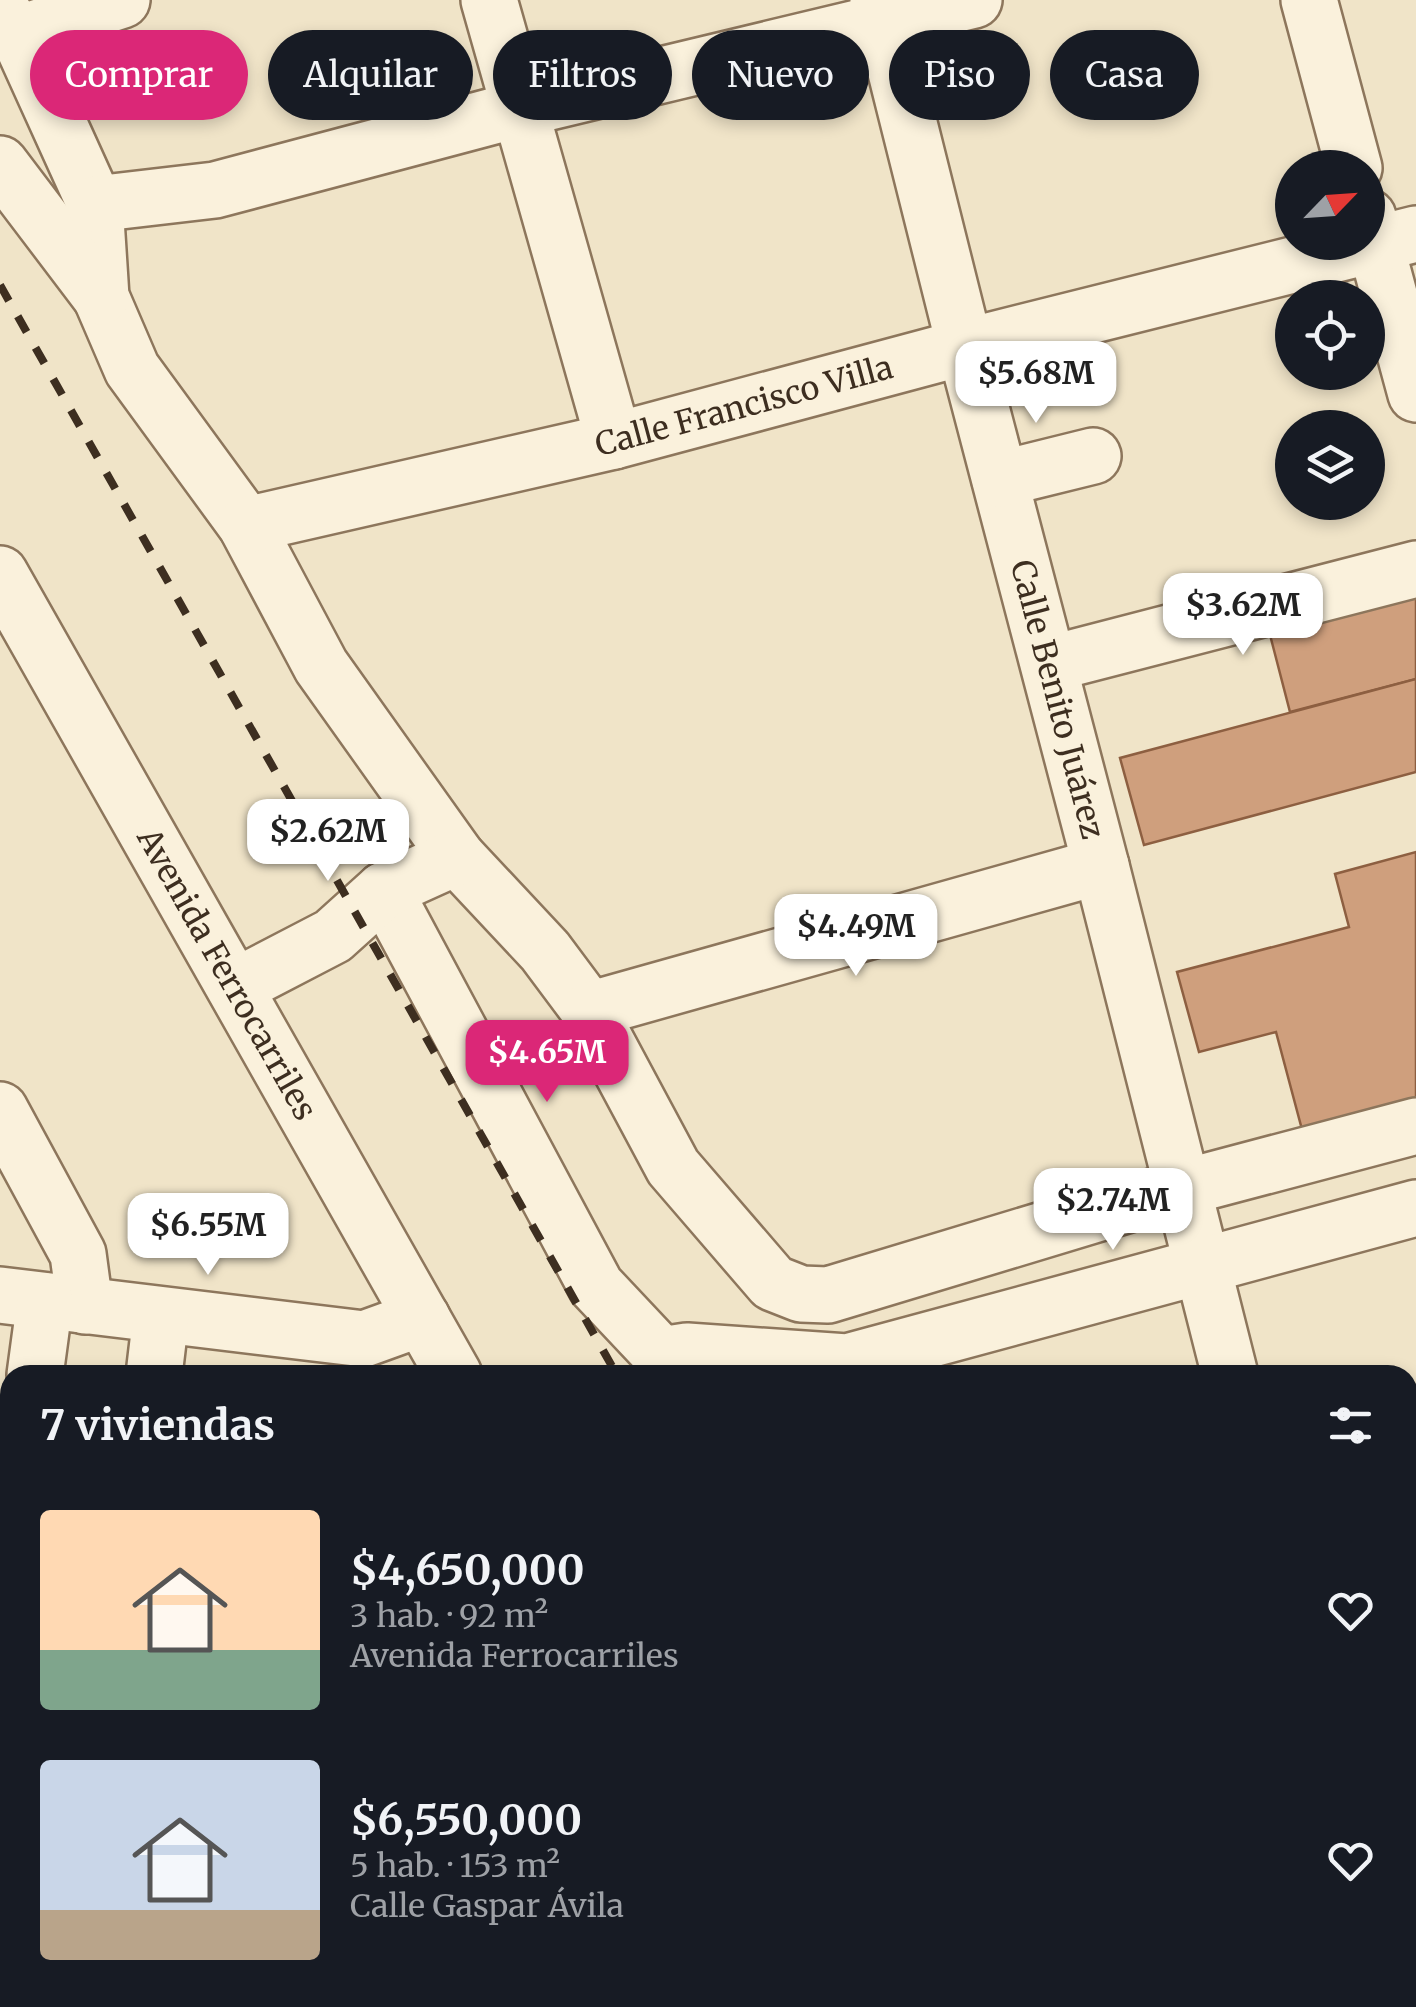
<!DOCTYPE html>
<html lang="es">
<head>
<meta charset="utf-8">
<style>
  :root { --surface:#171b24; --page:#20242c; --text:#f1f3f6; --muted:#9ea1a6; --accent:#db2777 }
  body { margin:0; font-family:Merriweather,serif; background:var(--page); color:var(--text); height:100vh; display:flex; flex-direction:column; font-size:38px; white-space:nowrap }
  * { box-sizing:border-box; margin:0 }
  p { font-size:32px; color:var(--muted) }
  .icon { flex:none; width:55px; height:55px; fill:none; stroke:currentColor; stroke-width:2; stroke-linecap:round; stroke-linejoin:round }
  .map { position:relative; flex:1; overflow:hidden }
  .side { position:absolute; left:0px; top:1365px; width:1418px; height:642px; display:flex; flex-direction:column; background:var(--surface); border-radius:30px 30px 0 0; box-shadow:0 5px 15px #0003 }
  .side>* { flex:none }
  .hud { position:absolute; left:30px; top:30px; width:1358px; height:90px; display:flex; gap:20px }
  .needle { width:65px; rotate:65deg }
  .buttons { position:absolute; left:1275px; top:150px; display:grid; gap:20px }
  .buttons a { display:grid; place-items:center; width:110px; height:110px; border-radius:50%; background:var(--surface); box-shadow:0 5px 15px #0003; font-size:50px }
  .price { position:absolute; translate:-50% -85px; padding:0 22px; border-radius:20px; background:#fff; color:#222; font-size:32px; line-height:65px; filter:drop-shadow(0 2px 5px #0008) }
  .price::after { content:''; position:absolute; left:50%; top:60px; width:30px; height:22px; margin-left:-15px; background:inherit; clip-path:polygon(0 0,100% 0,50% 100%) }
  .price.on { background:var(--accent); color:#fff }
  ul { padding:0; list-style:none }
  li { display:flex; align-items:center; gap:30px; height:250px; padding:0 40px }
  li span { display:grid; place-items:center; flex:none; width:280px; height:200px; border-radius:10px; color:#555 }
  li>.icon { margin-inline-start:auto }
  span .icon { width:120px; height:120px; fill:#fffc; stroke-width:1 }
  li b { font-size:42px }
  h2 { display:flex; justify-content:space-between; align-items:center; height:120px; padding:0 40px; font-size:42px }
  .pill { padding:0 35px; border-radius:45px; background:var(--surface); box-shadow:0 5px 15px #0003; font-size:35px; line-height:90px }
  .pill.on { background:var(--accent); color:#fff }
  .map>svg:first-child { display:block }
</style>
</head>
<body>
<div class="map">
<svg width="1416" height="2007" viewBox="0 0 1416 2007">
  <rect width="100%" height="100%" fill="#f0e4c8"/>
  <g fill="#cf9f7d" stroke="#8d5f41" stroke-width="2.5">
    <path d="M 1416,592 L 1416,679 L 1290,712 L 1269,631 Z"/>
    <path d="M 1416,679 L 1416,772 L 1144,845 L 1120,758 Z"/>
    <path d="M 1416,852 L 1416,1107 L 1304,1137 L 1276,1032 L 1199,1052 L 1177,972 L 1349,927 L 1335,874 Z"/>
  </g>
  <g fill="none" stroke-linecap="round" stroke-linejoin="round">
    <defs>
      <g id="minor">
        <path d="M 489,0 L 614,441"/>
        <path id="s1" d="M 878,0 L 965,347 L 1101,866 L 1230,1375"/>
        <path d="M 1309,0 L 1354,168"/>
        <path d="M 0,8 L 18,34 L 95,204 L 101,297 L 132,369 L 246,525 L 321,666 L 457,857 L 545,951 L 589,1010 L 673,1167 L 773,1283 L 801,1294 L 828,1295 L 1182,1188 L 1416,1126"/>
        <path d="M 18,34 L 122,0"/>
        <path d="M 0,164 L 101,297"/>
        <path d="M 95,204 L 215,190 L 520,109 L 974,0"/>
        <path d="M 1368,217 L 1416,394"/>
        <path d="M 1000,479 L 1093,456"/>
        <path id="s2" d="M 246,525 L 614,441 L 965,347 L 1416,234"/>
        <path id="s3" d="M 0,574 L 454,1375"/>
        <path d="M 1049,664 L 1416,569"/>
        <path d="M 384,890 L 596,1286 L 661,1355 L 664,1375"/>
        <path d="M 235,987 L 333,936 L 384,890 L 457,857"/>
        <path d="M 589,1010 L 1101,866"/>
        <path d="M 0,1110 L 78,1254 L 85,1306"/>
        <path d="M 0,1295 L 364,1339 L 422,1318"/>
        <path d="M 661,1355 L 687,1351 L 847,1362 L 1416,1208"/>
        <path d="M 35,1375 L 45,1301"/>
        <path d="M 154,1375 L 161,1316"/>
        <path d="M 1408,1610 L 1416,1608"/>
        <path d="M 0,1645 L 10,1569"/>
        <path d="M 1408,1821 L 1416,1819"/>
        <path d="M 804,1998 L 809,2007"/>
        <path d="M 1088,1998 L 1096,2007"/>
        <path d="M 1394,1998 L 1398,2007"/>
        <path d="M 75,2007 L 76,1998"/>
        <path d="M 279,2007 L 281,1998"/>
        <path d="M 492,2007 L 493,1998"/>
      </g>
    </defs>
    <use href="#minor" stroke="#8d765c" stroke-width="60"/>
    <use href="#minor" stroke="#faf1dc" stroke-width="55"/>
    <g stroke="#3d2e20" stroke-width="8" stroke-dasharray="18 18" stroke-linecap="butt">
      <path d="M 0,285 L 617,1375"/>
      <path d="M 971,1998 L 976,2007"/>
    </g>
  </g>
  <g text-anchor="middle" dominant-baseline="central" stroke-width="8" stroke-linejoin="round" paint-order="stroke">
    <g font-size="32" fill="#3d2e20" stroke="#f7eed8">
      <text stroke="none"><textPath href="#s2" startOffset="512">Calle Francisco Villa</textPath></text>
      <text stroke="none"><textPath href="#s1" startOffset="722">Calle Benito Juárez</textPath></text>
      <text stroke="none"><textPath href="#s3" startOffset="460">Avenida Ferrocarriles</textPath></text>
    </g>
  </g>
</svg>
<div class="buttons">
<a><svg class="needle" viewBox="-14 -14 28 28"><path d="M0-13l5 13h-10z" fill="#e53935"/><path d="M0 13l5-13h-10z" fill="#9ea1a6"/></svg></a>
<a><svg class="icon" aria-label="locate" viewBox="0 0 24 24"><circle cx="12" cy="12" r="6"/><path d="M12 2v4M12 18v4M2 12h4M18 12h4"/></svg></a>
<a><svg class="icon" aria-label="layers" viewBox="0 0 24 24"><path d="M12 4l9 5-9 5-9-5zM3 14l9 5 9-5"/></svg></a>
</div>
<b class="price" style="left:1036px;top:426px">$5.68M</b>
<b class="price" style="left:1243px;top:658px">$3.62M</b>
<b class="price" style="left:328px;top:884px">$2.62M</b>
<b class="price" style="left:856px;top:979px">$4.49M</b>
<b class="price on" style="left:547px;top:1105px">$4.65M</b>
<b class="price" style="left:1113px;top:1253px">$2.74M</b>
<b class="price" style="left:208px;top:1278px">$6.55M</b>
<div class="hud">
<a class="pill on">Comprar</a>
<a class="pill">Alquilar</a>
<a class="pill">Filtros</a>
<a class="pill">Nuevo</a>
<a class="pill">Piso</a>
<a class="pill">Casa</a>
</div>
<section class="side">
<h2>7 viviendas<svg class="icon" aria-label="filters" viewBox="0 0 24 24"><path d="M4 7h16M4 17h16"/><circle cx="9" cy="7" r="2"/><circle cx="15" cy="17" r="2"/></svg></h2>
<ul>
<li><span style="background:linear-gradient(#ffd9b3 70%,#7fa58c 0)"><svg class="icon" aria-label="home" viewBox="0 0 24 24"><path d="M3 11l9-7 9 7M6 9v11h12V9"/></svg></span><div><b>$4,650,000</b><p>3 hab. · 92 m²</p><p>Avenida Ferrocarriles</p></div><svg class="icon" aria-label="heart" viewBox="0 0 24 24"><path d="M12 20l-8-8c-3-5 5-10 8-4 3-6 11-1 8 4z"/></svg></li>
<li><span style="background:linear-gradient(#c9d6e8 75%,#b9a48a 0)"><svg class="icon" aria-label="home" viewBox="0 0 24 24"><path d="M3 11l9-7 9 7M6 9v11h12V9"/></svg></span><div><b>$6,550,000</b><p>5 hab. · 153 m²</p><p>Calle Gaspar Ávila</p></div><svg class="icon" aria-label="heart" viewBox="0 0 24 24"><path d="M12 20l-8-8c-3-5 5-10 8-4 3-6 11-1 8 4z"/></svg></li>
</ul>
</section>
</div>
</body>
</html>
